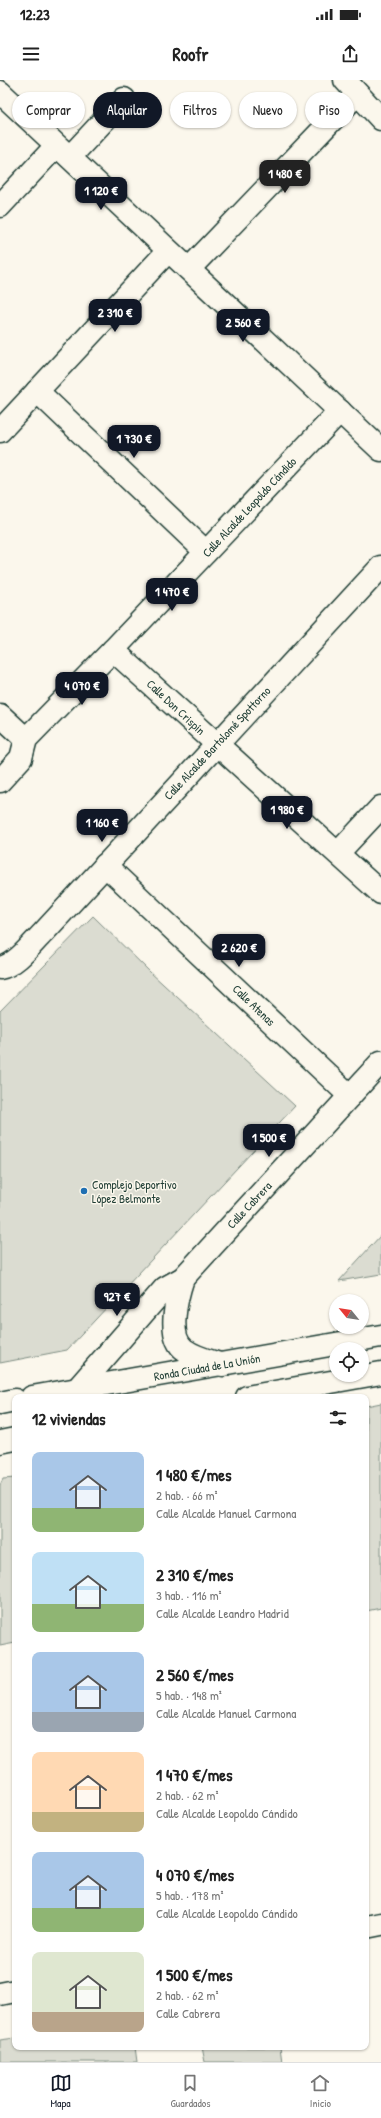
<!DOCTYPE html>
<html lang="es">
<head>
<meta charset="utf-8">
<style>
  :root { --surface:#fff; --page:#f2f2f2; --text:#222; --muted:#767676; --line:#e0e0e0; --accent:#111827 }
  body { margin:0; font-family:"Patrick Hand",sans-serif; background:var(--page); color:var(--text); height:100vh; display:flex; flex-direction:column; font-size:15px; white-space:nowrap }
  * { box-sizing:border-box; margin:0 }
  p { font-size:13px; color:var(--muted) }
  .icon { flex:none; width:22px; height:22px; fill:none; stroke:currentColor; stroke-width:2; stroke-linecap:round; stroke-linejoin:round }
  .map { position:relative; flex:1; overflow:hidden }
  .details { position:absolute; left:12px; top:1314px; width:357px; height:656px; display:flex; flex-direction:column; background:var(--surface); border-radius:8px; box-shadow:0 1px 3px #0004 }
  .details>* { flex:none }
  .hud { position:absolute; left:12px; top:12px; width:357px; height:36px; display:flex; gap:8px }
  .needle { width:26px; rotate:300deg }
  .buttons { position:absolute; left:329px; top:1214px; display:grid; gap:8px }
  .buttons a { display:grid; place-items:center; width:40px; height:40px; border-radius:50%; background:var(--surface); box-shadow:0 1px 3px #0004; font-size:20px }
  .price { position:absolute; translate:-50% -34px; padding:0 9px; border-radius:8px; background:var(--accent); color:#fff; font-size:13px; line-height:26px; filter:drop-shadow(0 1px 2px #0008) }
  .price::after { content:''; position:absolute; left:50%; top:24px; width:12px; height:9px; margin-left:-6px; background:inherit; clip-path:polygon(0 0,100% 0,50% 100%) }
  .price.current { background:#222; color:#fff }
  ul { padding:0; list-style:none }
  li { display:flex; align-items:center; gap:12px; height:100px; padding:0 20px }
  li span { display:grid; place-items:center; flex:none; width:112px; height:80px; border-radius:8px; color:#555 }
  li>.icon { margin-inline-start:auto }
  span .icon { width:48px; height:48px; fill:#fffc; stroke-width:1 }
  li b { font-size:17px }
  h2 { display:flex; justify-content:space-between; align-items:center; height:48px; padding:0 20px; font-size:17px }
  .tag { padding:0 14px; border-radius:18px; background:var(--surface); box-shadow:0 1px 3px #0004; font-size:14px; line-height:36px }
  .tag.current { background:var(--accent); color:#fff }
  .status { display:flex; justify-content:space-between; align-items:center; height:28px; padding:0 20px; background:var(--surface); direction:ltr }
  .status svg { height:11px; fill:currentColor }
  header { display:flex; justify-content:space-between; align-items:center; height:52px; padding:0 20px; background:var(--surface); font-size:18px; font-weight:700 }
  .tab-bar { display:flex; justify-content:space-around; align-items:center; height:56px; border-top:1px solid var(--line); background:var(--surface); font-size:11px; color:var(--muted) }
  .tab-bar a { display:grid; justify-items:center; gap:2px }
  .tab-bar .current { color:var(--accent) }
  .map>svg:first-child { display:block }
</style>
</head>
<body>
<div class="status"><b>12:23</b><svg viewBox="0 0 49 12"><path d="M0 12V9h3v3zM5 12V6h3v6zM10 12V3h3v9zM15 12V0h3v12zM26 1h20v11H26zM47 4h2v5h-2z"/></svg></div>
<header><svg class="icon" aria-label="menu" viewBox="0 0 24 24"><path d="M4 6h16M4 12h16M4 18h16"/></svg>Roofr<svg class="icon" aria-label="share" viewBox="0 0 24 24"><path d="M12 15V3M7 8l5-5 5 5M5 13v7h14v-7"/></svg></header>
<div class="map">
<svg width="381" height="1982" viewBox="0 0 381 1982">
  <rect width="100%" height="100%" fill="#fbf7ec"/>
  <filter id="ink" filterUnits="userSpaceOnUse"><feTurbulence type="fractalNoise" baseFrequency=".025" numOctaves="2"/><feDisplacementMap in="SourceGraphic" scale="8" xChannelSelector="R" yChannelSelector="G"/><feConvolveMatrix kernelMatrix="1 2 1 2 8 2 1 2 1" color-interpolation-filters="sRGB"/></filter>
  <g filter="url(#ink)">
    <g fill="#dbdcd1" stroke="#7d8c82">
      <path d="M 93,836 L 150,892 L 295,1026 L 67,1270 L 0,1283 L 0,931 Z"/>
      <path d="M 381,1155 L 381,1194 L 339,1201 Z"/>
      <path d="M 381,1323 L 381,1528 L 366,1531 L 366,1326 Z"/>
      <path d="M 15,1398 L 15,1563 L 0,1566 L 0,1405 L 3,1399 Z"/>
      <path d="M 15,1958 L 15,1967 L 135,1967 L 137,1982 L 0,1982 L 0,1960 Z"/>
      <path d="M 202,1967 L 280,1967 L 282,1982 L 205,1982 Z"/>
    </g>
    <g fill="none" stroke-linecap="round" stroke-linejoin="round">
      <defs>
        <g id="street">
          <path d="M 345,0 L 381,39"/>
          <path d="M 0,12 L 381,370"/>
          <path d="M 70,77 L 124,19"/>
          <path d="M 0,126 L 56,66"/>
          <path d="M 189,189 L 357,14"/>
          <path d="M 37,311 L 206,472"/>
          <path d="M 0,351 L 168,171"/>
          <path d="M 113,570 L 381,813"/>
          <path d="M 0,635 L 26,659"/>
          <path d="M 0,701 L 21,678 L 26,659 L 113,570 L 340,331"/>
          <path d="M 338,773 L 381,727"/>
          <path d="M 105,785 L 350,1016"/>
          <path d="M 0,888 C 16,885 31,865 43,853 L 381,487"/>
        </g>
        <g id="secondary">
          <path d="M 183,1198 C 177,1216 166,1257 185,1270 C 196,1278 211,1281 223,1285"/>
          <path d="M 78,1308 L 165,1208 L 183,1198 L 381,982"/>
          <path d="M 366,1847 L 381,1844"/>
          <path d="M 0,1914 L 15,1911"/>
        </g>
        <g id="primary">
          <path d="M 32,1317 L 381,1256"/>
          <path d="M 247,1317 L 381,1293"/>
          <path d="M 0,1323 L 15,1320"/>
          <path d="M 0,1362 L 15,1359"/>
        </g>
      </defs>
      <use href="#street" stroke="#1f3d34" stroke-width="25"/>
      <use href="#secondary" stroke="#1f3d34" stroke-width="25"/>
      <use href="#primary" stroke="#1f3d34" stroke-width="25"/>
      <use href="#street" stroke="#fbf7ec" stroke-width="22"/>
      <use href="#secondary" stroke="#fbf7ec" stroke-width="22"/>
      <use href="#primary" stroke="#fbf7ec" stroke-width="22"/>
    </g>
  </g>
  <circle fill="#1f6fb2" stroke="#fbf7ec" stroke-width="1.5" cx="84" cy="1111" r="4"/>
  <g text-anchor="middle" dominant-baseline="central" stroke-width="3" stroke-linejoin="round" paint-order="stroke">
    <g font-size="12" fill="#1f3d34" stroke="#fbf7ec">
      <text transform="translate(249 427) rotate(-47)">Calle Alcalde Leopoldo Cándido</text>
      <text transform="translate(176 627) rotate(43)">Calle Don Crispín</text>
      <text transform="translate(217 663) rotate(-47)">Calle Alcalde Bartolomé Spottorno</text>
      <text transform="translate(254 925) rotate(44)">Calle Atenas</text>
      <text transform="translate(249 1125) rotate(-47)">Calle Cabrera</text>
      <text transform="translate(207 1287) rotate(-10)">Ronda Ciudad de La Unión</text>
    </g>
    <g font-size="12" fill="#1f3d34" stroke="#fbf7ec" text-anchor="start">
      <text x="92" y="1104">Complejo Deportivo<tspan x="92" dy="14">López Belmonte</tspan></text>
    </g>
  </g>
</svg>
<div class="buttons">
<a><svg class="needle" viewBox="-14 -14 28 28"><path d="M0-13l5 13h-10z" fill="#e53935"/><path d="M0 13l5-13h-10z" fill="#767676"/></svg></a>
<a><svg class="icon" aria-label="locate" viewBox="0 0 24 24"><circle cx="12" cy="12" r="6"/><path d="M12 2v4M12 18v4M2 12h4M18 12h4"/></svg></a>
</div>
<b class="price current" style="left:285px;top:114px">1 480 €</b>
<b class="price" style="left:101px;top:131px">1 120 €</b>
<b class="price" style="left:115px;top:253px">2 310 €</b>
<b class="price" style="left:243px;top:263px">2 560 €</b>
<b class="price" style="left:134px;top:379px">1 730 €</b>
<b class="price" style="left:172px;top:532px">1 470 €</b>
<b class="price" style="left:82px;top:626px">4 070 €</b>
<b class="price" style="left:287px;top:750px">1 980 €</b>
<b class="price" style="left:102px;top:763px">1 160 €</b>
<b class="price" style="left:239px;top:888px">2 620 €</b>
<b class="price" style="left:269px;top:1078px">1 500 €</b>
<b class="price" style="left:117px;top:1237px">927 €</b>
<div class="hud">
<a class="tag">Comprar</a>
<a class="tag current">Alquilar</a>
<a class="tag">Filtros</a>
<a class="tag">Nuevo</a>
<a class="tag">Piso</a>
</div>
<section class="details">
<h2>12 viviendas<svg class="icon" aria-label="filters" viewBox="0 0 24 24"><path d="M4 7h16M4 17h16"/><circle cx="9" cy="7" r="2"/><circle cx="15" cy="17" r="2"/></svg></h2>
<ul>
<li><span style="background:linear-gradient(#a9c7e8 70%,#8fb573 0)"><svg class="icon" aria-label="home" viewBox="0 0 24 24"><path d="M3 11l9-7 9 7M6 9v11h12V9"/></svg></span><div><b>1 480 €/mes</b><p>2 hab. · 66 m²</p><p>Calle Alcalde Manuel Carmona</p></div></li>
<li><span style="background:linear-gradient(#bfe0f5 65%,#8fb573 0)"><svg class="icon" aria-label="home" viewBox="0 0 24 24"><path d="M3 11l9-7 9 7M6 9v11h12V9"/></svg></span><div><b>2 310 €/mes</b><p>3 hab. · 116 m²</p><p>Calle Alcalde Leandro Madrid</p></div></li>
<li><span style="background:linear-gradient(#a9c7e8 75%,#9aa5b1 0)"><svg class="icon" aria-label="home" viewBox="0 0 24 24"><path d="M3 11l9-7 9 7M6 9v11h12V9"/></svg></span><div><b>2 560 €/mes</b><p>5 hab. · 148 m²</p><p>Calle Alcalde Manuel Carmona</p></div></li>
<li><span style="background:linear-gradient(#ffd9b3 75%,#c2b280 0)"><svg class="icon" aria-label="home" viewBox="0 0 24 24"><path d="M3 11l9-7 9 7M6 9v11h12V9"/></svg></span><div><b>1 470 €/mes</b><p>2 hab. · 62 m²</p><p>Calle Alcalde Leopoldo Cándido</p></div></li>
<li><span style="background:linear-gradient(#a9c7e8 70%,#8fb573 0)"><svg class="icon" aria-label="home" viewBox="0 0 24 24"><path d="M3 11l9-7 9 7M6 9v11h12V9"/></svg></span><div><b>4 070 €/mes</b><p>5 hab. · 178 m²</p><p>Calle Alcalde Leopoldo Cándido</p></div></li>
<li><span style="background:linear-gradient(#dfe7d0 75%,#b9a48a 0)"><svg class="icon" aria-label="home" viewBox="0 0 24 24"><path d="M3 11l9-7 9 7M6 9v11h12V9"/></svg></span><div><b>1 500 €/mes</b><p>2 hab. · 62 m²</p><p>Calle Cabrera</p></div></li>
</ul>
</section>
</div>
<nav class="tab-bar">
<a class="current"><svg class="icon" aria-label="map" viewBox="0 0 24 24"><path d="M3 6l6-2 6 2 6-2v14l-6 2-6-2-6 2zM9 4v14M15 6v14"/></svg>Mapa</a>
<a><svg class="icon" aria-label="saved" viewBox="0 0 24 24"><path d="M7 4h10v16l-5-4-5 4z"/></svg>Guardados</a>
<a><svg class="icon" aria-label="home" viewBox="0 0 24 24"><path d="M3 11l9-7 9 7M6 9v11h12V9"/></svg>Inicio</a>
</nav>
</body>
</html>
